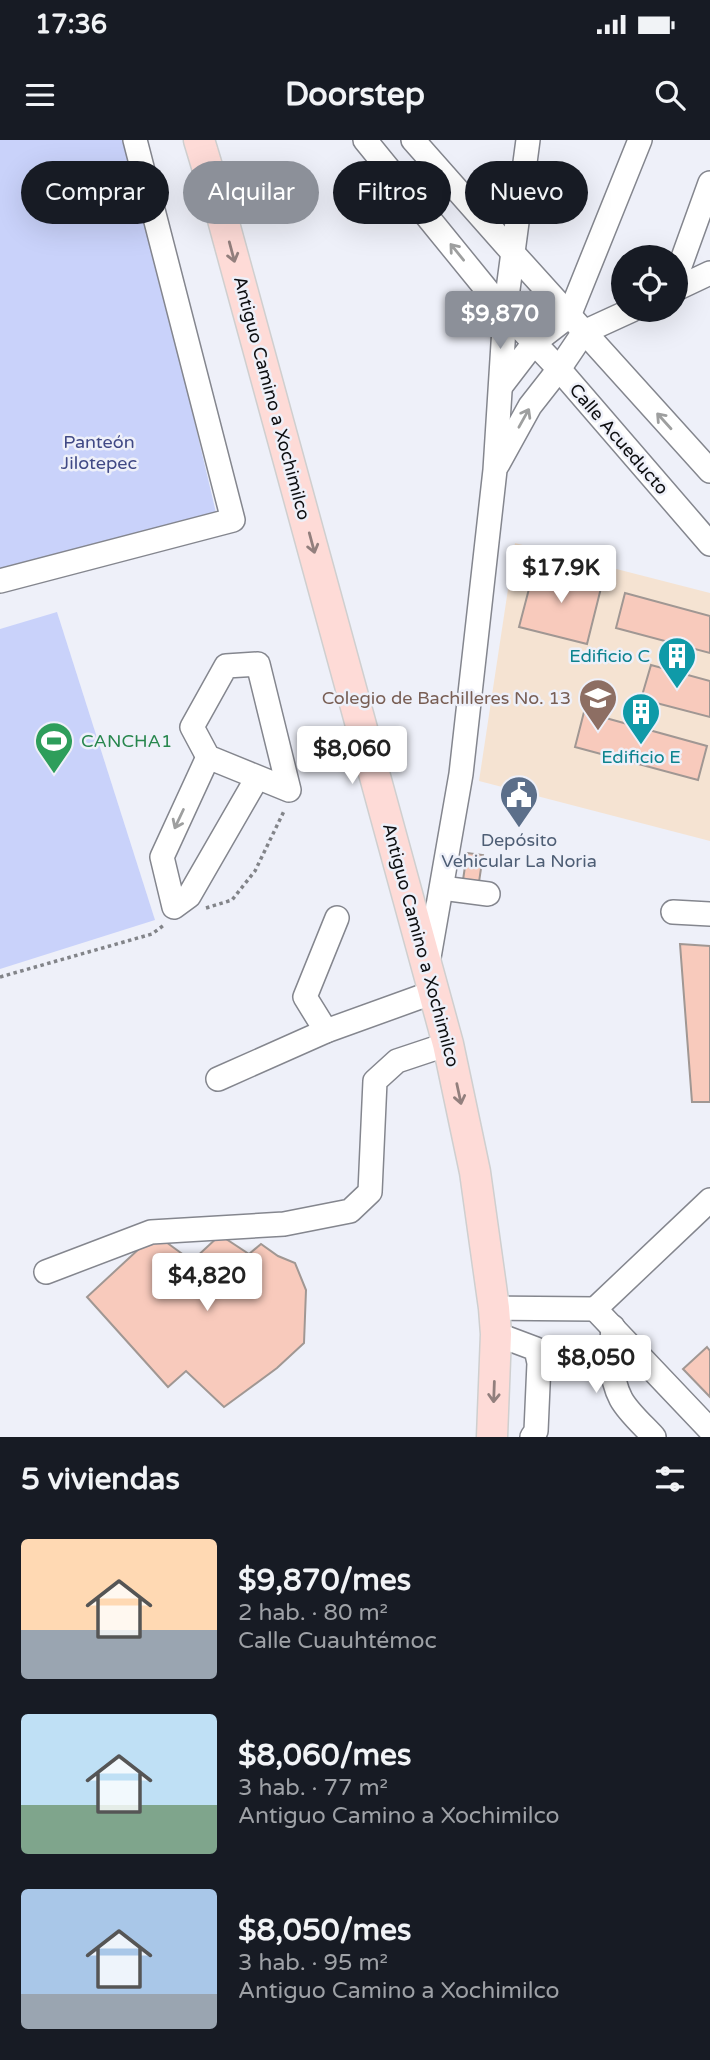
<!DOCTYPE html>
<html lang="es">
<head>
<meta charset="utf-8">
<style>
  :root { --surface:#171b24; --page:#20242c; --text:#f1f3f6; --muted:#9ea1a6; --accent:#8c9099 }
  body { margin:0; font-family:"Varela Round",sans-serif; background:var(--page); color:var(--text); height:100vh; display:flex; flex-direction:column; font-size:26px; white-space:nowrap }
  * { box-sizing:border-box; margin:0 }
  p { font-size:23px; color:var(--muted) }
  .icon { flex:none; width:38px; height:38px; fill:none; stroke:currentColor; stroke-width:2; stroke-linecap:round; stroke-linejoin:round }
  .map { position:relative; height:1297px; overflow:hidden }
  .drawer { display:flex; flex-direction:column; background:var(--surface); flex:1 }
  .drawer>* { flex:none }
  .top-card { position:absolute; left:21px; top:21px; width:668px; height:63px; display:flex; gap:14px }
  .tools { position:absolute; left:611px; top:105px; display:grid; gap:14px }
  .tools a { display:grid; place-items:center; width:77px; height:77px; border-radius:50%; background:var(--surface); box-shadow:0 7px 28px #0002; font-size:35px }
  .price { position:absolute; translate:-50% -60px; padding:0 16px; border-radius:7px; background:#fff; color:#222; font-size:23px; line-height:46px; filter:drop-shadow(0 2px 4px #0008) }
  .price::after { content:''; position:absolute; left:50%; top:42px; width:21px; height:16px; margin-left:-10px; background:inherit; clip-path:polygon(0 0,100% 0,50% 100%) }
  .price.on { background:var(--accent); color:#fff }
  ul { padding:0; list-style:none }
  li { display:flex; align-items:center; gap:21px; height:175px; padding:0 21px }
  li span { display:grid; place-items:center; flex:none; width:196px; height:140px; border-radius:7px; color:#555 }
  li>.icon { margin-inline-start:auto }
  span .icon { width:84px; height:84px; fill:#fffc; stroke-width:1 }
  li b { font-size:30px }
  h2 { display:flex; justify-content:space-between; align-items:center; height:84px; padding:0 21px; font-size:30px }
  .pill { padding:0 24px; border-radius:32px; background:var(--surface); box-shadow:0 7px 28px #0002; font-size:24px; line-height:63px }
  .pill.on { background:var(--accent); color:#fff }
  .status { display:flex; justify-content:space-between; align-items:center; height:49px; padding:0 35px; background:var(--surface); direction:ltr }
  .status svg { height:19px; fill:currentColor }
  header { display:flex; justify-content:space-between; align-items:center; height:91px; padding:0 21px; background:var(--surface); font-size:32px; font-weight:700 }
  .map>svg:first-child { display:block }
</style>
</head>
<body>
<div class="status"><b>17:36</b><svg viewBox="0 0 49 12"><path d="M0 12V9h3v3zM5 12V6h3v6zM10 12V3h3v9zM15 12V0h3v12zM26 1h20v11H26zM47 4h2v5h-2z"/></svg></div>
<header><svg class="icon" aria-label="menu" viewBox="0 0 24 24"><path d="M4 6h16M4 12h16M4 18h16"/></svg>Doorstep<svg class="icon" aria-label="search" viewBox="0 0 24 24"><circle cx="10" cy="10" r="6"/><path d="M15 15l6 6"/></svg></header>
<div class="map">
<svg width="710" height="1297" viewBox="0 0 710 1297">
  <rect width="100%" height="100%" fill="#eef0f9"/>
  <path fill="#f5e3d2" d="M 515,403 L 710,453 L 710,701 L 479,641 Z"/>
  <g fill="#c9d2fa">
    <path d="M 0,0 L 128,0 L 218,381 L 0,451 Z"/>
    <path d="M 57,472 L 155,780 L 0,829 L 0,489 Z"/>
  </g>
  <g fill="#f8cabc" stroke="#a09793" stroke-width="2">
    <path d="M 535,426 L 602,444 L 587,504 L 519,487 Z"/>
    <path d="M 625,453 L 710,476 L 710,513 L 616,488 Z"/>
    <path d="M 651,525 L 710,541 L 710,577 L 641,559 Z"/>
    <path d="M 584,572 L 707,606 L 698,640 L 575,607 Z"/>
    <path d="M 467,713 L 483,715 L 479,742 L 463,740 Z"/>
    <path d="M 680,804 L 710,806 L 710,962 L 692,962 Z"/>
    <path d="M 155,1094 L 192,1121 L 220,1095 L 249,1114 L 261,1104 L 278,1116 L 295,1123 L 306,1150 L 304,1203 L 277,1228 L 224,1267 L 186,1231 L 168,1247 L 87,1157 Z"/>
    <path d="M 707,1207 L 710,1211 L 710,1257 L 683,1229 Z"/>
  </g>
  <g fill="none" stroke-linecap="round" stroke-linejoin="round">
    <defs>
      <g id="minor">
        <path d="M 365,0 L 505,172 L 559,229 L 710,404"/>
        <path d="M 413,0 L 513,113 L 710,331"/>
        <path d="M 676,137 L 710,43"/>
        <path d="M 676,149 L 710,133"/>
        <path d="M 501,246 L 534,203 L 569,176 L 640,0"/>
        <path d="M 498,324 L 530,266 L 559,229 L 584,192 L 632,170"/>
        <path d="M 0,441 L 233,380 L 135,0"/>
        <path d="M 258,524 L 289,650 L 208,617 L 192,587 L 226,526 Z"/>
        <path d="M 208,617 L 162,717 L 174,767 L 189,756 L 257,638"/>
        <path d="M 442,748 L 488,754"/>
        <path d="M 673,772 L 710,774"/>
        <path d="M 428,823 L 461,634 L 495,330 L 505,172 L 528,0"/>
        <path d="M 326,891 L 305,857 L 337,778"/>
        <path d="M 218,939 L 326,891 L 434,852"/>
        <path d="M 710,1060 L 595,1169 L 710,1290"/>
        <path d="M 46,1132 L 151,1092 L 284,1084 L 350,1071 L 370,1052 L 375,941 L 397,921 L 448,904"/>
        <path d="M 494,1168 L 595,1169"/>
        <path d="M 613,1187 C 611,1211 609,1236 621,1259 C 628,1272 643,1285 654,1297"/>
        <path d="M 496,1194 L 536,1209 L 539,1223 L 536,1291 L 532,1297"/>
      </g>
      <path id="major" d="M 199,0 L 222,76 L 448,904 L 475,1032 L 494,1168 L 496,1194 L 492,1297"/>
    </defs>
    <use href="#minor" stroke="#84868e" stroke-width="26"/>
    <use href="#major" stroke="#cfcfcf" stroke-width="33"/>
    <g stroke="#828489" stroke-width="3.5" stroke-dasharray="3.5 3.5" stroke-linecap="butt">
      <path d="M 206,768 L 232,760 L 255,731 L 285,669"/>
      <path d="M 0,837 L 152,794 L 164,785"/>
    </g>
    <use href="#minor" stroke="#fff" stroke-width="23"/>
    <use href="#major" stroke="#fedbd7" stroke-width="30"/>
  </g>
  <defs><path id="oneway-shaft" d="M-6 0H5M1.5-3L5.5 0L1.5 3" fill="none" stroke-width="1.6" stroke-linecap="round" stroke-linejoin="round" transform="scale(1.75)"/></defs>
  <g stroke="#927f7d">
    <use href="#oneway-shaft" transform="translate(232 112) rotate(75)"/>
    <use href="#oneway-shaft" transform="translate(312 403) rotate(75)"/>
    <use href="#oneway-shaft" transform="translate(459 954) rotate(78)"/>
    <use href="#oneway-shaft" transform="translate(494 1252) rotate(92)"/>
  </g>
  <g stroke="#9e9f9f">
    <use href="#oneway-shaft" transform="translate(457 112) rotate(-129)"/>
    <use href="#oneway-shaft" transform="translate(524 278) rotate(-61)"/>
    <use href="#oneway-shaft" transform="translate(664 281) rotate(-132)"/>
    <use href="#oneway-shaft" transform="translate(179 679) rotate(115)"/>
  </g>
  <defs>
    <symbol id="building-pin" viewBox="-11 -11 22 30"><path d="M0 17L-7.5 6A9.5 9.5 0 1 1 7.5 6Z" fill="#0f9aa8" stroke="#eef0f9"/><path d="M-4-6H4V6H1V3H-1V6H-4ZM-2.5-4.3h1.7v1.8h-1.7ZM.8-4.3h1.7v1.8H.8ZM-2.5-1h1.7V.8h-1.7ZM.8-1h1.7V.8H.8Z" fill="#fff"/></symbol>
    <symbol id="school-pin" viewBox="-11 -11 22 30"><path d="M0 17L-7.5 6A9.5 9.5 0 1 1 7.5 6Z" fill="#8d6e63" stroke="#eef0f9"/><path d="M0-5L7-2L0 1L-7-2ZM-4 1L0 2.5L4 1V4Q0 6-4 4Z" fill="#fff"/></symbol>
    <symbol id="stadium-pin" viewBox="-11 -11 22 30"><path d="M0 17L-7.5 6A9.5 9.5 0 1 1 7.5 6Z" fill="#2e9e5b" stroke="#eef0f9"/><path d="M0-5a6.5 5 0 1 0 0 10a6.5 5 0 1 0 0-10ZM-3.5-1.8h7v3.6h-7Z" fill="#fff"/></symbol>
    <symbol id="civic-pin" viewBox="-11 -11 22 30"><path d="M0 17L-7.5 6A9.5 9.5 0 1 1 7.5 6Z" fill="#5c6f8a" stroke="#eef0f9"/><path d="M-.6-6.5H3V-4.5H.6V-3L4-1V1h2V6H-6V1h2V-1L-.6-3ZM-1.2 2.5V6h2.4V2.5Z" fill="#fff"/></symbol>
  </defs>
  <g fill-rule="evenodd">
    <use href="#building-pin" x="655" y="494" width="44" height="60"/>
    <use href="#school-pin" x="576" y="536" width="44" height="60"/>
    <use href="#building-pin" x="619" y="550" width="44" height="60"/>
    <use href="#stadium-pin" x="32" y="579" width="44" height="60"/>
    <use href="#civic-pin" x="497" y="633" width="44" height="60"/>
  </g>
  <g text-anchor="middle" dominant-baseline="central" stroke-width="5" stroke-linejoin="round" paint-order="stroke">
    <g font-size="18" fill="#0d0e10" stroke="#eef0f9">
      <text transform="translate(272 258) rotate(75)">Antiguo Camino a Xochimilco</text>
      <text transform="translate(619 299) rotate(49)">Calle Acueducto</text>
      <text transform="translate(421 805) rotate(75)">Antiguo Camino a Xochimilco</text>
    </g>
    <g font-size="18" fill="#404985" stroke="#eef0f9">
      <text x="99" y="302">Panteón<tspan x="99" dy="21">Jilotepec</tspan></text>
    </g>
    <g font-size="18" fill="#0d838f" stroke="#eef0f9" text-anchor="end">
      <text x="650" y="516">Edificio C</text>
      <text x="641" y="617" text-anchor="middle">Edificio E</text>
    </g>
    <g font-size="18" fill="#785e54" stroke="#eef0f9" text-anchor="end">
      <text x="571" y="558">Colegio de Bachilleres No. 13</text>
    </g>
    <g font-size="18" fill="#27864d" stroke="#eef0f9" text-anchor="start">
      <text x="81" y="601">CANCHA1</text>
    </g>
    <g font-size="18" fill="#4e5e75" stroke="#eef0f9">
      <text x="519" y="700">Depósito<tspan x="519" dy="21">Vehicular La Noria</tspan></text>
    </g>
  </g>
</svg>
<div class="tools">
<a><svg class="icon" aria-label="locate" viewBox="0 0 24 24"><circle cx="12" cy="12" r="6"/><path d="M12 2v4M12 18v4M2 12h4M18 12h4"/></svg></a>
</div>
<b class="price on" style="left:500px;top:211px">$9,870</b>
<b class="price" style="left:561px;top:465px">$17.9K</b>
<b class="price" style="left:352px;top:646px">$8,060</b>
<b class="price" style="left:207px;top:1173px">$4,820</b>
<b class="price" style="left:596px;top:1255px">$8,050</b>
<div class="top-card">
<a class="pill">Comprar</a>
<a class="pill on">Alquilar</a>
<a class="pill">Filtros</a>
<a class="pill">Nuevo</a>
</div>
</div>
<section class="drawer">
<h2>5 viviendas<svg class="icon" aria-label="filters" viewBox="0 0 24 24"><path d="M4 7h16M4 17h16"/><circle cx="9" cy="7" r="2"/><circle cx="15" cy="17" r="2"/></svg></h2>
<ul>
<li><span style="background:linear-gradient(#ffd9b3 65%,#9aa5b1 0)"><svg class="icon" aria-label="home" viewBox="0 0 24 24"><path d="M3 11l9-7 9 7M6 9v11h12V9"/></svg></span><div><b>$9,870/mes</b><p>2 hab. · 80 m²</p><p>Calle Cuauhtémoc</p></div></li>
<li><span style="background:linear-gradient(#bfe0f5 65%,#7fa58c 0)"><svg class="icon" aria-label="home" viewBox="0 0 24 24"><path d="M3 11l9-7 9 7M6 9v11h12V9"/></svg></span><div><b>$8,060/mes</b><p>3 hab. · 77 m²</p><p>Antiguo Camino a Xochimilco</p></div></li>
<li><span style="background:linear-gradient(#a9c7e8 75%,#9aa5b1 0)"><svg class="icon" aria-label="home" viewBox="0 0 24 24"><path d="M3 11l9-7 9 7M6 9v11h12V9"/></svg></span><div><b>$8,050/mes</b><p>3 hab. · 95 m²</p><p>Antiguo Camino a Xochimilco</p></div></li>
</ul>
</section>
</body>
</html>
